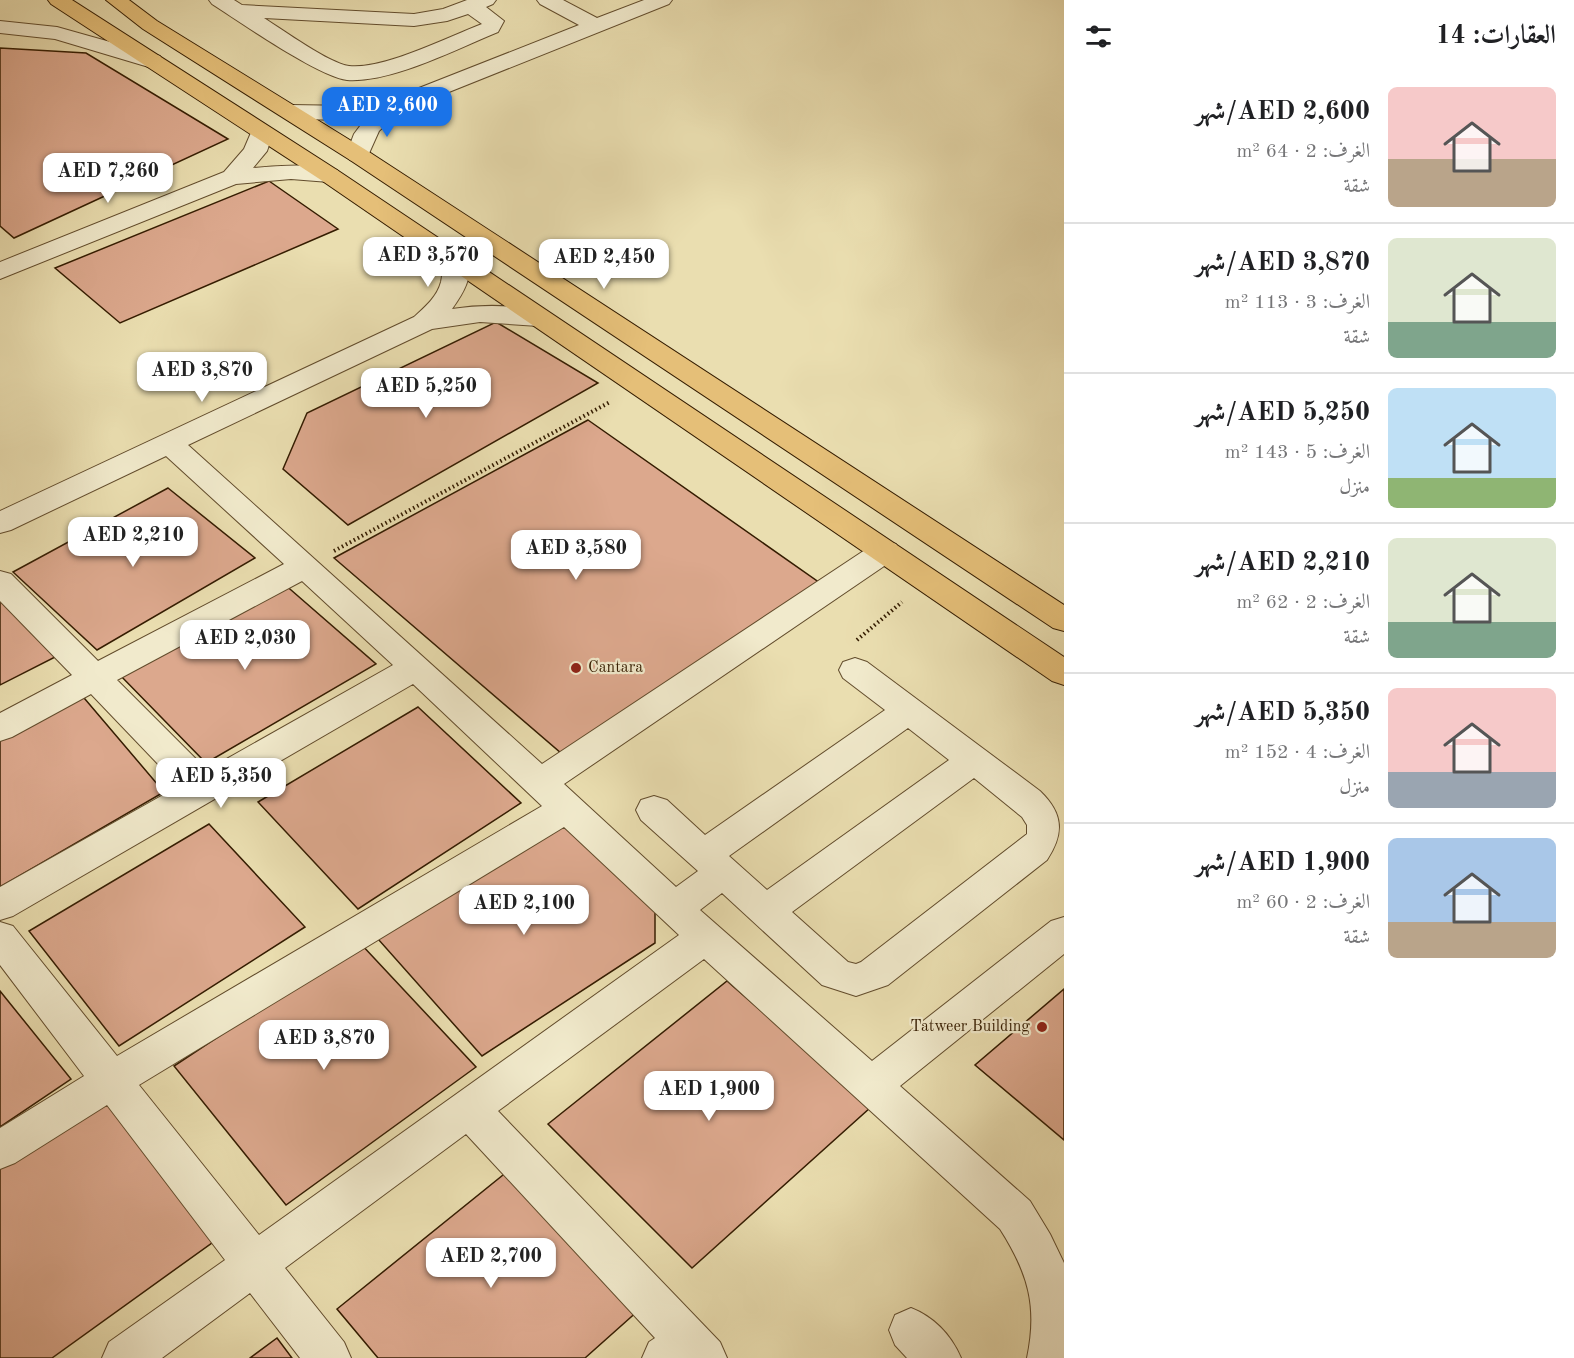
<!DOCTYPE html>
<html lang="ar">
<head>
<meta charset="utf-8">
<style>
  :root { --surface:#fff; --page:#f6f6f6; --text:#202124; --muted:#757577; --line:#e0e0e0; --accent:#1a73e8 }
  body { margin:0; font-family:"Old Standard TT",Amiri,serif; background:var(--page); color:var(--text); direction:rtl; height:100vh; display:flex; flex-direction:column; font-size:22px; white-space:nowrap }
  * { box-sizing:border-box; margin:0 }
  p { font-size:20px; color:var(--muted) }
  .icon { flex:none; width:33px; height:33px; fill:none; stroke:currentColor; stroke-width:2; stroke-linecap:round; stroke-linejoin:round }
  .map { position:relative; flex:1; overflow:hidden; direction:ltr }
  .side { display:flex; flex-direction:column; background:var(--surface); width:510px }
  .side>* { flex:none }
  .price { position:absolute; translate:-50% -51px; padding:0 14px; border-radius:12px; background:#fff; color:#222; font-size:20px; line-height:39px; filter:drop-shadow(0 2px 3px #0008) }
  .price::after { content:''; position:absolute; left:50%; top:36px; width:18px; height:14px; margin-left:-9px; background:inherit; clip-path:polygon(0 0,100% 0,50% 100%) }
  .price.active { background:var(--accent); color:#fff }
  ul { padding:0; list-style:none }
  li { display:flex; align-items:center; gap:18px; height:150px; padding:0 18px }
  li+li { border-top:2px solid var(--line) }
  li span { display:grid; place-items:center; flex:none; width:168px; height:120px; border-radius:9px; color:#555 }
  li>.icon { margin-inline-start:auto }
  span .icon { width:72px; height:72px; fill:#fffc; stroke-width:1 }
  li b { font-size:26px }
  h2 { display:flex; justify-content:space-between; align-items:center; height:72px; padding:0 18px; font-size:26px }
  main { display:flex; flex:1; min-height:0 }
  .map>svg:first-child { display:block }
</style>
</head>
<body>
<main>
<section class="side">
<h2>العقارات: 14<svg class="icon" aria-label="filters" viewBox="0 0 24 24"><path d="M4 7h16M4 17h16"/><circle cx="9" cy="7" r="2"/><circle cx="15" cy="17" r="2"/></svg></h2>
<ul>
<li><span style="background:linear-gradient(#f6c9c9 60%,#b9a48a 0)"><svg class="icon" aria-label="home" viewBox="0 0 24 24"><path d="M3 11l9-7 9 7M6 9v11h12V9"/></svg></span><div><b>AED 2,600/شهر</b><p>الغرف: 2 · 64 m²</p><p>شقة</p></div></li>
<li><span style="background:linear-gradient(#dfe7d0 70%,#7fa58c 0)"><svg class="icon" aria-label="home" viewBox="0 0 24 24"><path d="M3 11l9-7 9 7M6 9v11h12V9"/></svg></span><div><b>AED 3,870/شهر</b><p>الغرف: 3 · 113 m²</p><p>شقة</p></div></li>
<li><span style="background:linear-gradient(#bfe0f5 75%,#8fb573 0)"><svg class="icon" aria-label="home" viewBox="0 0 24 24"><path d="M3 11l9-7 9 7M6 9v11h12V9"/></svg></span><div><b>AED 5,250/شهر</b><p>الغرف: 5 · 143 m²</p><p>منزل</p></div></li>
<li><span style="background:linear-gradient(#dfe7d0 70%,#7fa58c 0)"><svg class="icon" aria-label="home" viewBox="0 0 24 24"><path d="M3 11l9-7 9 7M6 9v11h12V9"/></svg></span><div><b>AED 2,210/شهر</b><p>الغرف: 2 · 62 m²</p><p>شقة</p></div></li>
<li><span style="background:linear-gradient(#f6c9c9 70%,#9aa5b1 0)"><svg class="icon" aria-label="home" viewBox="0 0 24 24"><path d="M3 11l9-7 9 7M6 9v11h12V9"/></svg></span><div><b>AED 5,350/شهر</b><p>الغرف: 4 · 152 m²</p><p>منزل</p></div></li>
<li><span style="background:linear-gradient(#a9c7e8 70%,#b9a48a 0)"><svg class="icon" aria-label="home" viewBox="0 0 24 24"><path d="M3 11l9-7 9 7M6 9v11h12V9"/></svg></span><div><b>AED 1,900/شهر</b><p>الغرف: 2 · 60 m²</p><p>شقة</p></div></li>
</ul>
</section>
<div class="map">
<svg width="1064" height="1358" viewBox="0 0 1064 1358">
  <rect width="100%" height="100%" fill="#eadeb0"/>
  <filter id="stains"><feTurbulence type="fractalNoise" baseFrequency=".00333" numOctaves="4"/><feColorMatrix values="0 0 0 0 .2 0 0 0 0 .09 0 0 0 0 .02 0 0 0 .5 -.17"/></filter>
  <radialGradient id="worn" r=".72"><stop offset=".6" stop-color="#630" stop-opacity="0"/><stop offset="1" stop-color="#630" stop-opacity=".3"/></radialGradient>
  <g fill="#dca88d" stroke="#341c00" stroke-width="1.5">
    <path d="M 0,48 L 86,53 L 228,139 L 14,238 L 0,226 Z"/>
    <path d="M 269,181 L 338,229 L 120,323 L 55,268 Z"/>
    <path d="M 496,322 L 598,383 L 348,525 L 283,469 L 307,413 Z"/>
    <path d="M 588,420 L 820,583 L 561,753 L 334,558 Z"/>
    <path d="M 168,488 L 255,558 L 97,650 L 13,572 Z"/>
    <path d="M 283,583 L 376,664 L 206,763 L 116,671 Z"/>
    <path d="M 0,591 L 61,654 L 0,685 Z"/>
    <path d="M 79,692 L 164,792 L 0,887 L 0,735 Z"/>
    <path d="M 418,707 L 521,803 L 358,909 L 258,802 Z"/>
    <path d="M 564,817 L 655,906 L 655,943 L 482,1056 L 378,939 Z"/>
    <path d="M 209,824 L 305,927 L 119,1046 L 29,931 Z"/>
    <path d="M 360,943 L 476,1067 L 286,1205 L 174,1066 Z"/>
    <path d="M 727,981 L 871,1107 L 692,1268 L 548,1124 Z"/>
    <path d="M 1064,989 L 1064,1140 L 975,1065 Z"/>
    <path d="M 0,991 L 71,1079 L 0,1127 Z"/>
    <path d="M 106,1096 L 216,1240 L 52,1358 L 0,1358 L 0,1166 Z"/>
    <path d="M 508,1171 L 640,1309 L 585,1358 L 378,1358 L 337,1309 Z"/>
    <path d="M 277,1338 L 292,1358 L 250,1358 Z"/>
  </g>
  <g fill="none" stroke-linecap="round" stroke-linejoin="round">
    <defs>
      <g id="minor">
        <path d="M 209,0 L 234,0 L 242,5 L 414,14 L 443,9 L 467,0 L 496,0 L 493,4 L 486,7 L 504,21 L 498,32 C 456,49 392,83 347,80 C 319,77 240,22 212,4 ZM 468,14 L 482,24 C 448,37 383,70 349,66 C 330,64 283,30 264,18 L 414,26 L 447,21 Z"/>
        <path d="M 537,0 L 563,0 L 597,18 L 644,0 L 672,0 L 669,4 L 399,112 L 379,131 L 366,160 L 358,162 L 350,160 L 346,155 L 354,134 L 366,118 L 352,120 L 291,119 L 283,117 L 280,112 L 283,107 L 291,105 L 352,106 L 386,101 L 579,25 L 540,4 Z"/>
        <path d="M 0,21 L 57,27 L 160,56 L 163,61 L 160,66 L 152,68 L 55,39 L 0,33 Z"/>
        <path d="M 261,126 L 269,128 L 273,133 L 267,151 L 253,168 C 281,166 310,163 337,170 L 341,175 L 337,180 L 329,182 L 291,179 L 236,184 L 0,279 L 0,262 L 224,172 L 244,149 L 253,128 Z"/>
        <path d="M 456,255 L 465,258 C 476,274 462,295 452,309 C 484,304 516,305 547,312 L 551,318 L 547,324 L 538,326 L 480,322 L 432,329 L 188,445 L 542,764 L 874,544 L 885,541 L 896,544 L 900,551 L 896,558 L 564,784 L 676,887 L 698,871 L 641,820 L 636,810 L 641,800 L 654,796 L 667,800 L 705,835 L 885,710 L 843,678 L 839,670 L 843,662 L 855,658 L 867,662 L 1040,791 C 1064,814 1064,834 1047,860 L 888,985 L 856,996 L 822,985 L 722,893 L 700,910 L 872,1061 L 1051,921 L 1064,917 L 1064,954 L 900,1086 L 1030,1201 L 1050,1234 L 1064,1263 L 1064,1358 L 1027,1358 C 1038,1306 1028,1273 1000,1229 L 704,959 L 498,1111 L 720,1342 L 727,1358 L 642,1358 L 649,1342 L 655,1338 L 466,1134 L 285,1268 L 344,1342 L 351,1358 L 300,1358 L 250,1293 L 162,1358 L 102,1358 L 109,1342 L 225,1260 L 107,1105 L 15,1163 L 0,1169 L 0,1128 L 84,1076 L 0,965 L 0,922 L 13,926 L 117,1056 L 542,806 L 413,684 L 13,916 L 0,920 L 0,887 L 179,786 L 91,694 L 12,737 L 0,741 L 0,713 L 72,675 L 0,601 L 0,571 L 11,574 L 98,661 L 284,564 L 166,456 L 11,530 L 0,533 L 0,511 L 414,317 C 425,307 437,297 441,282 C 443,273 442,265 447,258 ZM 302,581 L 393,665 L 207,770 L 117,680 ZM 908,728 L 949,760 L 767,890 L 729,856 ZM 974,778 L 1022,817 L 1027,825 L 1027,834 L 861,962 L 856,964 L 848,962 L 792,912 ZM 564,827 L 679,935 L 259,1235 L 139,1085 Z"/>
        <path d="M 911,1308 C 934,1317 951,1335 961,1358 L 907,1358 L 895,1345 L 889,1330 L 895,1315 Z"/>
      </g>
      <g id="major">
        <path d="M 48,0 L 72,0 L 337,170 L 1064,657 L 1064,685 L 1052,681 L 321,180 L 51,4 Z"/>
        <path d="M 106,0 L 129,0 L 157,21 L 366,150 L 1064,605 L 1064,631 L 1053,628 L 350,160 L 143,29 Z"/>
      </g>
    </defs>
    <use href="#minor" stroke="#624c2c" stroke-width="2"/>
    <use href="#major" stroke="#341c00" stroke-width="2"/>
    <g stroke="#341c00" stroke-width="4" stroke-dasharray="1.5 3" stroke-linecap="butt">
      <path d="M 334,551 L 610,402"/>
      <path d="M 857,640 L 902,602"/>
    </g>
    <use href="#minor" fill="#f1eacc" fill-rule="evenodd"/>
    <use href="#major" fill="#e5bf78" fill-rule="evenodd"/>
  </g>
  <g fill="#8f2418" stroke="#f1eacc" stroke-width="2">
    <circle cx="576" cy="668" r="6"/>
    <circle cx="1042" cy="1027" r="6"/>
  </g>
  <g text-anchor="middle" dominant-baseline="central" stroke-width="4.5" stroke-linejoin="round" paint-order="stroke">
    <g font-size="16" fill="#341c00" stroke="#f1eacc" text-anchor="start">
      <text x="588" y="668">Cantara</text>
      <text x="1030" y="1027" text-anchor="end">Tatweer Building</text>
    </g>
  </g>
  <rect width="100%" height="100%" filter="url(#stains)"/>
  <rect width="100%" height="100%" fill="url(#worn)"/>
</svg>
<b class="price active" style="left:387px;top:138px">AED 2,600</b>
<b class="price" style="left:108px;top:204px">AED 7,260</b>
<b class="price" style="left:428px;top:288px">AED 3,570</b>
<b class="price" style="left:604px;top:290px">AED 2,450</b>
<b class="price" style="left:202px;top:403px">AED 3,870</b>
<b class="price" style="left:426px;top:419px">AED 5,250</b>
<b class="price" style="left:133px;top:568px">AED 2,210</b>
<b class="price" style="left:576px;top:581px">AED 3,580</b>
<b class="price" style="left:245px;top:671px">AED 2,030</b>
<b class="price" style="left:221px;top:809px">AED 5,350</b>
<b class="price" style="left:524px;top:936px">AED 2,100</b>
<b class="price" style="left:324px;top:1071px">AED 3,870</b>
<b class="price" style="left:709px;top:1122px">AED 1,900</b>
<b class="price" style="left:491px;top:1289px">AED 2,700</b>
</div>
</main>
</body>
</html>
